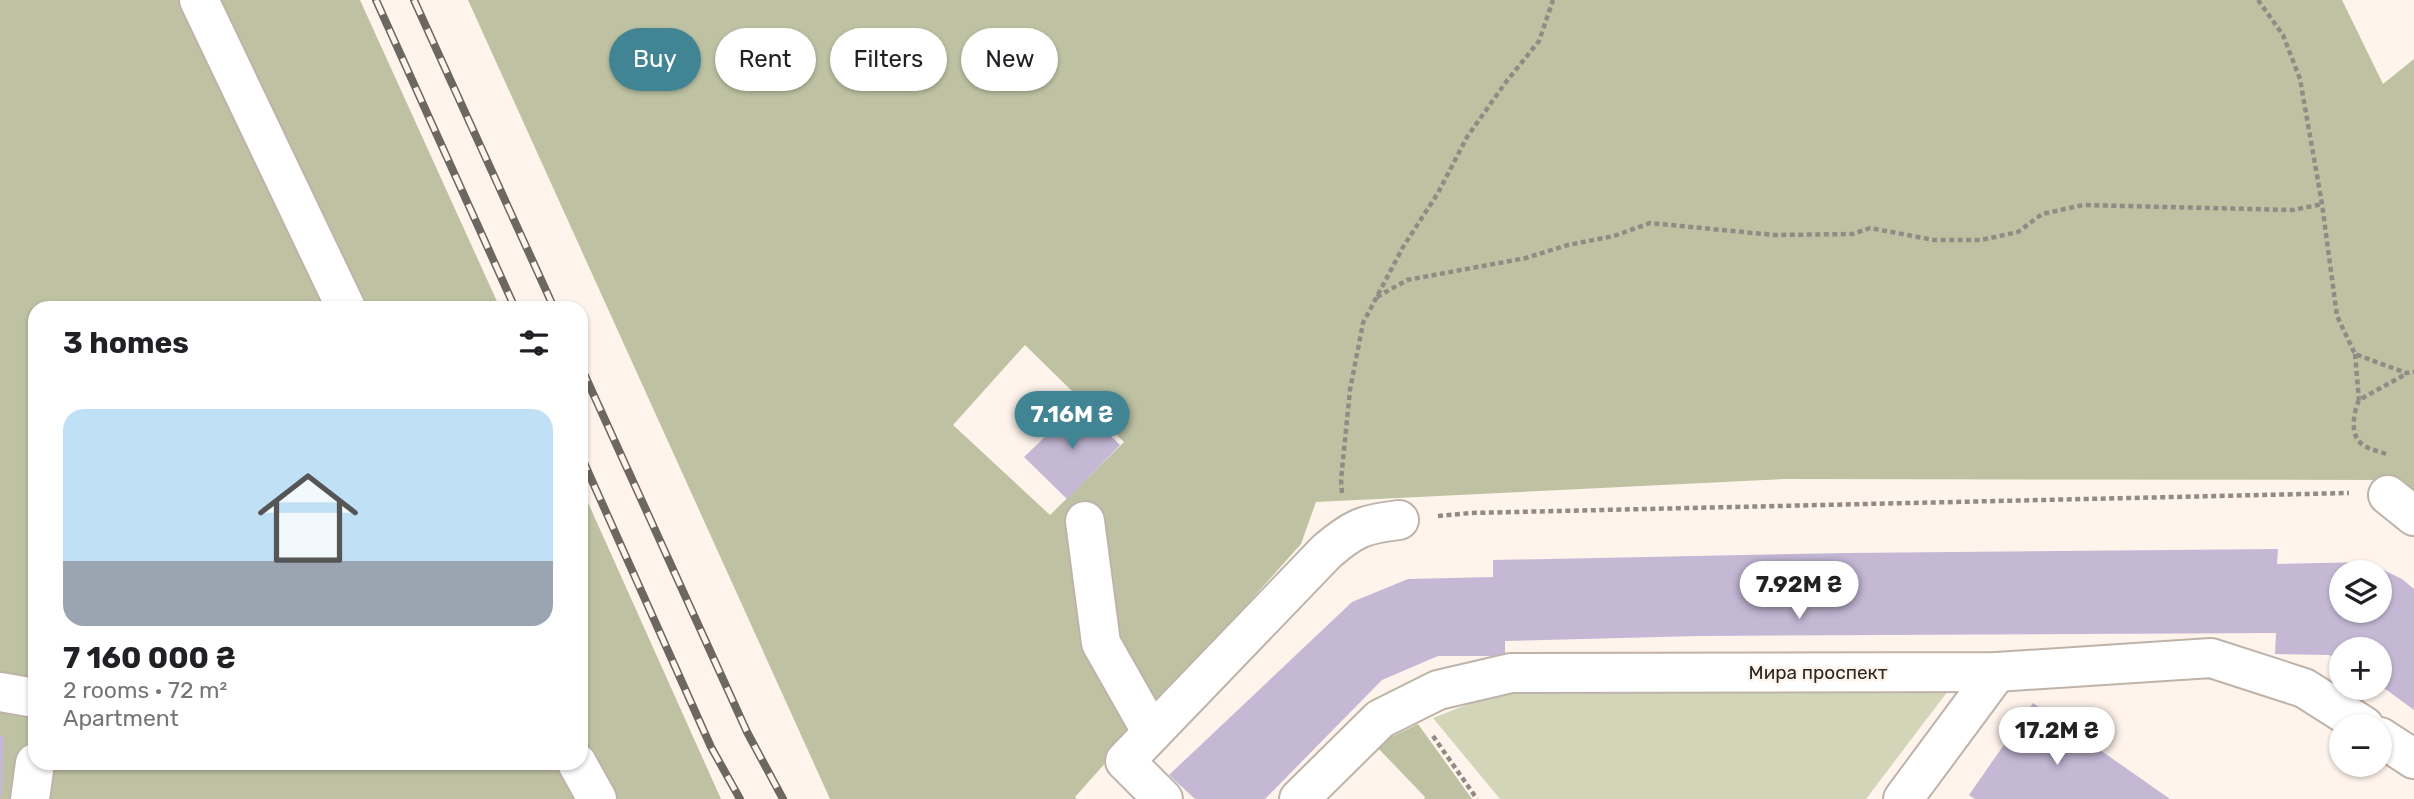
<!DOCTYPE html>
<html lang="en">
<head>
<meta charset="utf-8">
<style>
  :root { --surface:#fff; --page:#f6f6f6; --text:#202124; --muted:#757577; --line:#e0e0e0; --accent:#418494 }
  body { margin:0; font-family:Rubik,sans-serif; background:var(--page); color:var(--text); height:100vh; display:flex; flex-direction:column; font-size:26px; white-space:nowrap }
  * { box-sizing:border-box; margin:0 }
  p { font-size:23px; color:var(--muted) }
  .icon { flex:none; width:38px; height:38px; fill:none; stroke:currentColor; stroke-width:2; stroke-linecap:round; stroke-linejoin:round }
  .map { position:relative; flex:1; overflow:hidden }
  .details { position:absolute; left:28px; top:301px; width:560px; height:469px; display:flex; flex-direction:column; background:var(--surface); border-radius:21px; box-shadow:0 2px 5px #0004 }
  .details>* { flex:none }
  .hud { position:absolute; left:609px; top:28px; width:665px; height:63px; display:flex; gap:14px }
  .fabs { position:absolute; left:2329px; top:560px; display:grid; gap:14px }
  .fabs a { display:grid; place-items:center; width:63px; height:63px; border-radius:50%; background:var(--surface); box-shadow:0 2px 5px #0004; font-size:35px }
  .price { position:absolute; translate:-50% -60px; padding:0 16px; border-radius:24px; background:#fff; color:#222; font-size:23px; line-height:46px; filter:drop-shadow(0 2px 4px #0008) }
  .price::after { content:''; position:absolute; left:50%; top:42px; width:21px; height:16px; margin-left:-10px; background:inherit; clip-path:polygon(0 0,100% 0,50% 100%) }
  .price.current { background:var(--accent); color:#fff }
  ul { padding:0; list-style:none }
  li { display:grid; align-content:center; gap:14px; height:371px; padding:0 35px }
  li+li { border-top:2px solid var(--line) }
  li span { display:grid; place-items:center; height:217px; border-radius:21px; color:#555 }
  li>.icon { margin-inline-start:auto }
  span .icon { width:126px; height:126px; fill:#fffc; stroke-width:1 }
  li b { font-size:30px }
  h2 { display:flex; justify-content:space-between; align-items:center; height:84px; padding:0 35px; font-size:30px }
  .chip { padding:0 24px; border-radius:32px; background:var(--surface); box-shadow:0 2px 5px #0004; font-size:24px; line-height:63px }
  .chip.current { background:var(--accent); color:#fff }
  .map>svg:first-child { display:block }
</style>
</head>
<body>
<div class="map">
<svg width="2414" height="799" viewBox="0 0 2414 799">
  <rect width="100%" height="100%" fill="#fef4ec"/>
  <path fill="#d2d5b8" d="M 1627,683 L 1951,687 L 1866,799 L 1500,799 L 1433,718 L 1496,693 Z"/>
  <g fill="#bec2a3" fill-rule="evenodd">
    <path d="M 0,0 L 360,0 L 500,308 L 35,308 L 35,763 L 581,763 L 581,487 L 721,799 L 0,799 Z"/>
    <path d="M 468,0 L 2342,0 L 2383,84 L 2414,59 L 2414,504 L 2384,480 L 1784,479 L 1316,502 L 1301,544 L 1075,797 L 1077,799 L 830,799 ZM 1025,345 L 1124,442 L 1050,515 L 953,425 Z"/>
    <path d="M 1418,724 L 1472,799 L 1424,799 L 1425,797 L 1375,745 Z"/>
  </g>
  <g fill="#c4b8d5" fill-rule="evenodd">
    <path d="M 1079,404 L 1120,445 L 1067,499 L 1024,457 Z"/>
    <path d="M 2278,549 L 2277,564 L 2367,562 L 2402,579 L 2414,589 L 2414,710 L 2380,685 L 2380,649 L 2342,649 L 2342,661 L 2329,655 L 2275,654 L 2276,633 L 1699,636 L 1505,641 L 1505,656 L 1438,656 L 1382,680 L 1265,799 L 1195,799 L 1169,775 L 1352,602 L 1408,579 L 1493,577 L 1493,560 L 1847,553 ZM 2342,572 L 2380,572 L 2380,611 L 2342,611 Z"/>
    <path d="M 2033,703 L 2170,799 L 1975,799 L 1969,795 Z"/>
    <path d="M 0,736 L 4,736 L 2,797 L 0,797 Z"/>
  </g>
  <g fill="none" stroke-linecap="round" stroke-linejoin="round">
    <defs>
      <g id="minor">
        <path d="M 199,0 L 346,308"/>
        <path d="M 2388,495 L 2414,516"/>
        <path d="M 1085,521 L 1101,643 L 1152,733"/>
        <path d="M 0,692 L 35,698"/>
        <path d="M 2380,737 L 2414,759"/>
        <path d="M 577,763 L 597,799"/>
        <path d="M 30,799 L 35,763"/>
        <path d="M 1163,799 L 1125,761 L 1327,551 C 1354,528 1364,524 1399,520"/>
        <path d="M 1299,799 L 1380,719 L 1438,690 L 1511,673 L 1997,672 L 2211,658 L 2304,688 L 2364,726"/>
        <path d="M 1903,799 L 1997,672"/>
      </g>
    </defs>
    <use href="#minor" stroke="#bfb3a9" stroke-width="42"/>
    <g stroke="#928b85" stroke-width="4.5" stroke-dasharray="5 3.5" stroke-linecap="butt">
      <path d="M 2258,0 L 2283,35 L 2300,79 L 2322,204 L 2337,316 L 2355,354 L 2406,373 L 2414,372"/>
      <path d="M 1377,297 L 1407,280 L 1526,258 L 1568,245 L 1614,236 L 1650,223 L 1774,235 L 1853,234 L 1870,228 L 1934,240 L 1981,240 L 2018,232 L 2042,214 L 2083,205 L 2293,210 L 2322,204"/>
      <path d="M 2355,354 L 2359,400"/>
      <path d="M 2386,454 C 2379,451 2371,450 2365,446 C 2349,438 2353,414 2359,400 L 2406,374"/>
      <path d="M 1342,493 L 1341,480 L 1350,390 L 1363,323 L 1403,247 L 1438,193 L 1467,137 L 1506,82 L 1539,41 L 1553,0"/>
      <path d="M 1438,516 L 1470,513 L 2349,493"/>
      <path d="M 1433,736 L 1477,799"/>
    </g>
    <use href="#minor" stroke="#fff" stroke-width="38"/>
    <defs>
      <g id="rail">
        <path d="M 376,0 L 515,308"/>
        <path d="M 414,0 L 554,308"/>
        <path d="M 581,367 L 747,732 L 783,799"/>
        <path d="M 581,456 L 711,747 L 740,799"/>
      </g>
    </defs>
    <use href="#rail" stroke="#6d6761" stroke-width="8"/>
    <use href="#rail" stroke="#fef4ec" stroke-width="5" stroke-dasharray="16" stroke-linecap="butt"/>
  </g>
  <g text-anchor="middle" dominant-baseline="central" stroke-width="5" stroke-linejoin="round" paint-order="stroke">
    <g font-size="19" fill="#2b2723" stroke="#fef4ec">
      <text x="1818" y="672">Мира проспект</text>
    </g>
  </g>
</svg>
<div class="fabs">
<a><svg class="icon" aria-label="layers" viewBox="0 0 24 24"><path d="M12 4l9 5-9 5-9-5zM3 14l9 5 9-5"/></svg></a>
<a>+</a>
<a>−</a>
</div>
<b class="price current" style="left:1072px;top:451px">7.16M ₴</b>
<b class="price" style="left:1799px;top:621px">7.92M ₴</b>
<b class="price" style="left:2057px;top:767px">17.2M ₴</b>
<div class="hud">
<a class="chip current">Buy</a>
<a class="chip">Rent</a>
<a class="chip">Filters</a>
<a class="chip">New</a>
</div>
<section class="details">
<h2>3 homes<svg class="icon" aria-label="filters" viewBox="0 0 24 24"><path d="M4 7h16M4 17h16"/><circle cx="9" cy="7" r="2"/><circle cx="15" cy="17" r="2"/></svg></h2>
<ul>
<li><span style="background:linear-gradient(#bfe0f5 70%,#9aa5b1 0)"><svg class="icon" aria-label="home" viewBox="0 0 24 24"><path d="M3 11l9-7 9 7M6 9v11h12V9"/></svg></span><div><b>7 160 000 ₴</b><p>2 rooms · 72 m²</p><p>Apartment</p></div></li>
</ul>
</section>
</div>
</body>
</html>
